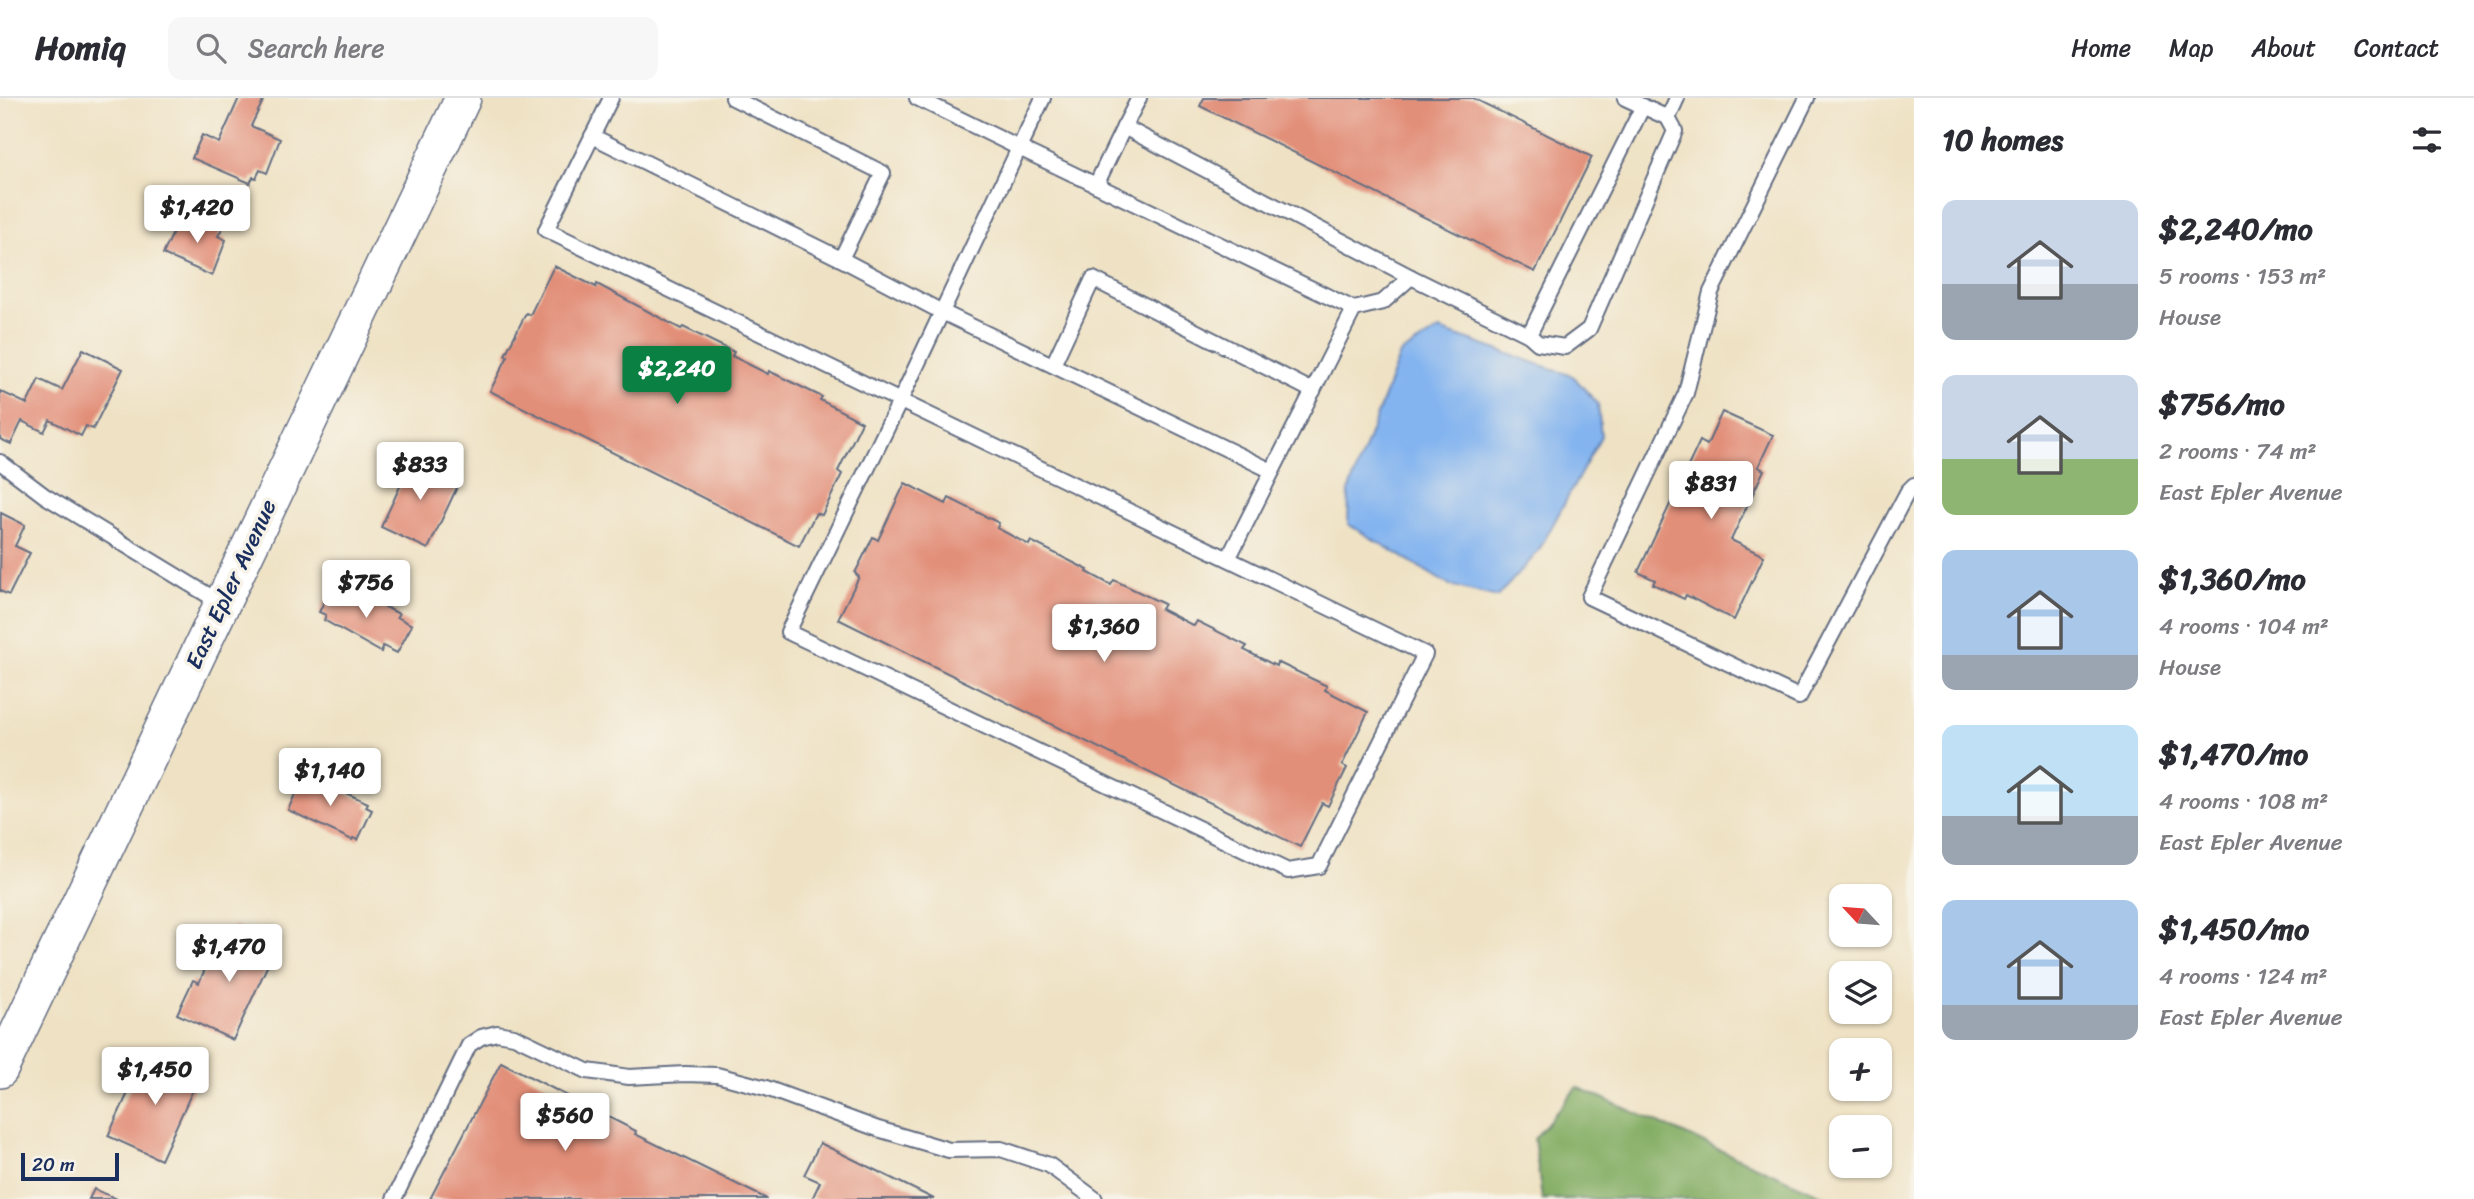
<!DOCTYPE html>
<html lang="en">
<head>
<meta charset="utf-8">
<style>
  :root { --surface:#fff; --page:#f7f7f7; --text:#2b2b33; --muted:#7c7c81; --line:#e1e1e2; --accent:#0b8043 }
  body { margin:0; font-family:Sriracha,sans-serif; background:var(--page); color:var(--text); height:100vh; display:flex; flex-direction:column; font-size:26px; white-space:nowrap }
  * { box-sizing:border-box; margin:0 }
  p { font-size:23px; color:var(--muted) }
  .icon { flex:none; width:38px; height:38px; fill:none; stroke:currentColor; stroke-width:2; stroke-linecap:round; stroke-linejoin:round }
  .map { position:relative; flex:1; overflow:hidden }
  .side { display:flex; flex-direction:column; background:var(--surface); width:560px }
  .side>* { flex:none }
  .needle { width:46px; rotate:296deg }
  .buttons { position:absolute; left:1829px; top:786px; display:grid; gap:14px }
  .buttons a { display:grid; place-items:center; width:63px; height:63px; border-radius:14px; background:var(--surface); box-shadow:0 2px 5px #0004; font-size:35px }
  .scale { position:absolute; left:21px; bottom:18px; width:98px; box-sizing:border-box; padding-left:7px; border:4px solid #1b2f5e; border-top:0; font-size:19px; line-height:24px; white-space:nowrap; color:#1b2f5e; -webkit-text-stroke:5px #f7f3e8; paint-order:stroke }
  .price { position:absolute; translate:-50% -60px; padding:0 16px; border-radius:7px; background:#fff; color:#222; font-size:23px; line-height:46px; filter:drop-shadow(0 2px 4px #0008) }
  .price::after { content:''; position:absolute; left:50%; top:42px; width:21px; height:16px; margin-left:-10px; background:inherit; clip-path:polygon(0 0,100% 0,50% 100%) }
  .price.on { background:var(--accent); color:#fff }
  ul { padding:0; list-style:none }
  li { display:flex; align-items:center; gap:21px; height:175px; padding:0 28px }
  li span { display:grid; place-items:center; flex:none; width:196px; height:140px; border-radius:14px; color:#555 }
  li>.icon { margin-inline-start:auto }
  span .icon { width:84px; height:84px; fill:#fffc; stroke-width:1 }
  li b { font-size:30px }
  h2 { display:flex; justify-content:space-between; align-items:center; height:84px; padding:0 28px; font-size:30px }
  header { display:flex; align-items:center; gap:42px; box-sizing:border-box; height:98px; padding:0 35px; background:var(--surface); border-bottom:2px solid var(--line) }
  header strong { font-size:33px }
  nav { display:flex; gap:38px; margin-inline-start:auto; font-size:24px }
  .search { width:490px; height:63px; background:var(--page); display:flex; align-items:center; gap:18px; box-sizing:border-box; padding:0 24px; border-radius:14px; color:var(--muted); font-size:26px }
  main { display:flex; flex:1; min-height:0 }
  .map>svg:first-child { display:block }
</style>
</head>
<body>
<header>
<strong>Homiq</strong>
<div class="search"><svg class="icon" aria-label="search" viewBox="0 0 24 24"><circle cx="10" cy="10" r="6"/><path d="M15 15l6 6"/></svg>Search here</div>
<nav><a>Home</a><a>Map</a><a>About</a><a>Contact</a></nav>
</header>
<main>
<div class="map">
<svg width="1914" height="1101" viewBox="0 0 1914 1101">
  <rect width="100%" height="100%" fill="#f7f3e8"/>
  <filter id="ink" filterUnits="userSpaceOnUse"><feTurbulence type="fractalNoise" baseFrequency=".0143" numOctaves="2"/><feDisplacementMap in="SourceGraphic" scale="14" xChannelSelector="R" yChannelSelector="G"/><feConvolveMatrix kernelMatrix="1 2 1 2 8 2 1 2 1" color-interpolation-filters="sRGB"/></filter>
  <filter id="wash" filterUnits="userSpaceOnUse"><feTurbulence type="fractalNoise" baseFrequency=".00686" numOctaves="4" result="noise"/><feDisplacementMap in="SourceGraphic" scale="28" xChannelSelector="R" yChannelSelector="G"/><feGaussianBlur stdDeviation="1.57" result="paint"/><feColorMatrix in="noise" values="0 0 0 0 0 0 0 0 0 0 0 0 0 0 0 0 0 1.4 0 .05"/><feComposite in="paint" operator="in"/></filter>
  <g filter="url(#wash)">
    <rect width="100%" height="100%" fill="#efe2c4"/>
    <path fill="#84ae65" stroke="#506e62" stroke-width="2" d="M 1577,989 L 1831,1101 L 1542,1101 L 1534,1041 Z"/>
    <path fill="#83b4ef" stroke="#4f72a6" stroke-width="2" d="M 1439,232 L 1573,278 L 1598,306 L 1601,338 L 1538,454 L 1497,499 L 1449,487 L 1348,426 L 1349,392 L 1400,256 Z"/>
    <g id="blocks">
      <g fill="#e28f79">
        <path d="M 239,0 L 257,0 L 263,3 L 251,28 L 280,41 L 267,75 L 260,72 L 256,80 L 253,79 L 250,85 L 192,60 L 202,37 L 219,45 Z"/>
        <path d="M 1204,0 L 1473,0 L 1592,59 L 1535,174 L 1200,8 Z"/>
        <path d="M 180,120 L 199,129 L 203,120 L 223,129 L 218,138 L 226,142 L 212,178 L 163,156 Z"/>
        <path d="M 554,168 L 596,189 L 597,186 L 681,231 L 683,229 L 734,254 L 732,258 L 768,276 L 769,273 L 822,299 L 820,302 L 862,324 L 838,373 L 842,376 L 822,417 L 816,415 L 799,448 L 490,293 L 508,258 L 505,257 L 526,215 L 530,217 Z"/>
        <path d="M 83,251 L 123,271 L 93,331 L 86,328 L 81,338 L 50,322 L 44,334 L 22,323 L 11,346 L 0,341 L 0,293 L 27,306 L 39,281 L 62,292 Z"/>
        <path d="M 1722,314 L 1773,337 L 1758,369 L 1764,372 L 1731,442 L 1764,458 L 1734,522 L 1686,497 L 1684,501 L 1653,486 L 1655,482 L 1638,474 L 1700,343 L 1707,347 Z"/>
        <path d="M 408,354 L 422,361 L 420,365 L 460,383 L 428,451 L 381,429 L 404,380 L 397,376 Z"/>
        <path d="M 905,385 L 946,406 L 949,400 L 999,425 L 997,430 L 1029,447 L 1031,443 L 1088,472 L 1087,474 L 1111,487 L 1114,482 L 1164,506 L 1161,511 L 1194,528 L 1197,523 L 1247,548 L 1244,552 L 1276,568 L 1277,564 L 1327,588 L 1325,592 L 1368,614 L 1342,667 L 1347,670 L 1328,708 L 1322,705 L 1300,749 L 838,521 L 859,479 L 855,475 L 873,439 L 878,442 Z"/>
        <path d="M 1,415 L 25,427 L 15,448 L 30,455 L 9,497 L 0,493 Z"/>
        <path d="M 331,490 L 353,501 L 356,494 L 399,516 L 397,519 L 412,527 L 397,555 L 383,548 L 381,554 L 324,522 L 326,517 L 319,514 Z"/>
        <path d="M 304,676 L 368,705 L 366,709 L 372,712 L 358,742 L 353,740 L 352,742 L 288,712 Z"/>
        <path d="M 234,827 L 277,847 L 233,942 L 177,916 L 193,882 L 199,885 L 210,860 L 217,864 Z"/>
        <path d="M 160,955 L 201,974 L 161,1062 L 108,1038 L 135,980 L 146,986 Z"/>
        <path d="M 501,964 L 636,1033 L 635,1036 L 767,1101 L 430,1101 Z"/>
        <path d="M 820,1045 L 934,1101 L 812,1101 L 820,1084 L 804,1077 Z"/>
        <path d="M 94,1091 L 117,1101 L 89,1101 Z"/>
      </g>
    </g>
  </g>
  <g filter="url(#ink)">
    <use href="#blocks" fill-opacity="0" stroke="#656e82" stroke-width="2"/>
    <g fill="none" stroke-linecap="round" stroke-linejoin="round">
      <defs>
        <g id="service">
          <path d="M 611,0 L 546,132 C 839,273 1132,415 1425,556 L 1319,768 L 1288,773 L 788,534 L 900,303 L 1019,50 L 1354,211 L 1228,461"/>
          <path d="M 733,0 L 883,75 L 841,161"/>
          <path d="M 917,0 L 1019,50 L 1043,0"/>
          <path d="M 1139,0 L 1124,29 L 1411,179 L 1529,237 L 1538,245 L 1565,249 L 1589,231 L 1675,33 L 1668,20"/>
          <path d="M 1625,0 L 1668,20 L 1677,0"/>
          <path d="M 1807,0 L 1711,194 L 1686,295 L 1589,499 L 1799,599 L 1908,393 L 1914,387"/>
          <path d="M 592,38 L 841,161 L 942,214 L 1272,373"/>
          <path d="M 1096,87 L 1124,29"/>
          <path d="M 1354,211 L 1383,204 L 1411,179"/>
          <path d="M 1529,237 L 1643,8"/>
          <path d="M 1053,267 L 1093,181 L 1313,293"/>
          <path d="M 0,364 L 45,398 L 221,505"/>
          <path d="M 394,1101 L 469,947 L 481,939 L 497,935 L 514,938 L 587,973 L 602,975 L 629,979 L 685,976 L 717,977 L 766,990 L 878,1031 L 949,1052 L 1001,1051 L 1049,1067 L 1095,1101"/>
        </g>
        <path id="tertiary" d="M 0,972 L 463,0"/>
      </defs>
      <use href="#service" stroke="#656e82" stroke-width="18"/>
      <use href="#tertiary" stroke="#656e82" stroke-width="38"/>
      <use href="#service" stroke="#fff" stroke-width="14"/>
      <use href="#tertiary" stroke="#fff" stroke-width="35"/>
    </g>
  </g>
  <g text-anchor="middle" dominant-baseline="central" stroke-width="7" stroke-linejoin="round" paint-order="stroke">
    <g font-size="23" fill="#1b2f5e" stroke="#f7f3e8">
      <text transform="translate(231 486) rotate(-65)">East Epler Avenue</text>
    </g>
  </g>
</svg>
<div class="buttons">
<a><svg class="needle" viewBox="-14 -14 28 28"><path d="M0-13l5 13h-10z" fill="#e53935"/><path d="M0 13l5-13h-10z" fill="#7c7c81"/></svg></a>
<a><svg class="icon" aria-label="layers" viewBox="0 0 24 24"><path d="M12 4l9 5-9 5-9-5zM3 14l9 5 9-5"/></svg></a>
<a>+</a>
<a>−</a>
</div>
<div class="scale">20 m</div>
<b class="price" style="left:197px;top:147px">$1,420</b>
<b class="price on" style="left:677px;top:308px">$2,240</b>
<b class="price" style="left:420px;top:404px">$833</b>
<b class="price" style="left:1711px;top:423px">$831</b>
<b class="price" style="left:366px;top:522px">$756</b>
<b class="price" style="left:1104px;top:566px">$1,360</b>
<b class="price" style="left:330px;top:710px">$1,140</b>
<b class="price" style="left:229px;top:886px">$1,470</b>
<b class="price" style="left:155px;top:1009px">$1,450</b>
<b class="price" style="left:565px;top:1055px">$560</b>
</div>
<section class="side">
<h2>10 homes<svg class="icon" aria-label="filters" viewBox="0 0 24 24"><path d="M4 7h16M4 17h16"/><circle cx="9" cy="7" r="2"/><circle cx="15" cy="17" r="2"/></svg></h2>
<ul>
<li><span style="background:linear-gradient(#c9d6e8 60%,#9aa5b1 0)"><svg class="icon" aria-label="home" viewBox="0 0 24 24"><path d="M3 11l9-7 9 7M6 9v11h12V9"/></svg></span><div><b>$2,240/mo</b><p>5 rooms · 153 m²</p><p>House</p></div></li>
<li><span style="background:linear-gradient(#c9d6e8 60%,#8fb573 0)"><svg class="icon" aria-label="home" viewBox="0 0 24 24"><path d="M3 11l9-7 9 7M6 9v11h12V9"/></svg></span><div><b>$756/mo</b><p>2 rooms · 74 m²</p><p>East Epler Avenue</p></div></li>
<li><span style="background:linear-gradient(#a9c7e8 75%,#9aa5b1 0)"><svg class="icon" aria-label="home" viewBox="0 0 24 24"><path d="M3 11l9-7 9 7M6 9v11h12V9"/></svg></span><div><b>$1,360/mo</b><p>4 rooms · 104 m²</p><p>House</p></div></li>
<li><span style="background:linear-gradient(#bfe0f5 65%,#9aa5b1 0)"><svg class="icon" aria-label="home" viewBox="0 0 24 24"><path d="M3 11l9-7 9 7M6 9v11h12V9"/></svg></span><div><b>$1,470/mo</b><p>4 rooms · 108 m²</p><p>East Epler Avenue</p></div></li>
<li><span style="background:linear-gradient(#a9c7e8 75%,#9aa5b1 0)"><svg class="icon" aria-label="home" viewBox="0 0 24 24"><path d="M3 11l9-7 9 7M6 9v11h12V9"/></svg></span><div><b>$1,450/mo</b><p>4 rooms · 124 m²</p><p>East Epler Avenue</p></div></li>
</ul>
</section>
</main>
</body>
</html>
